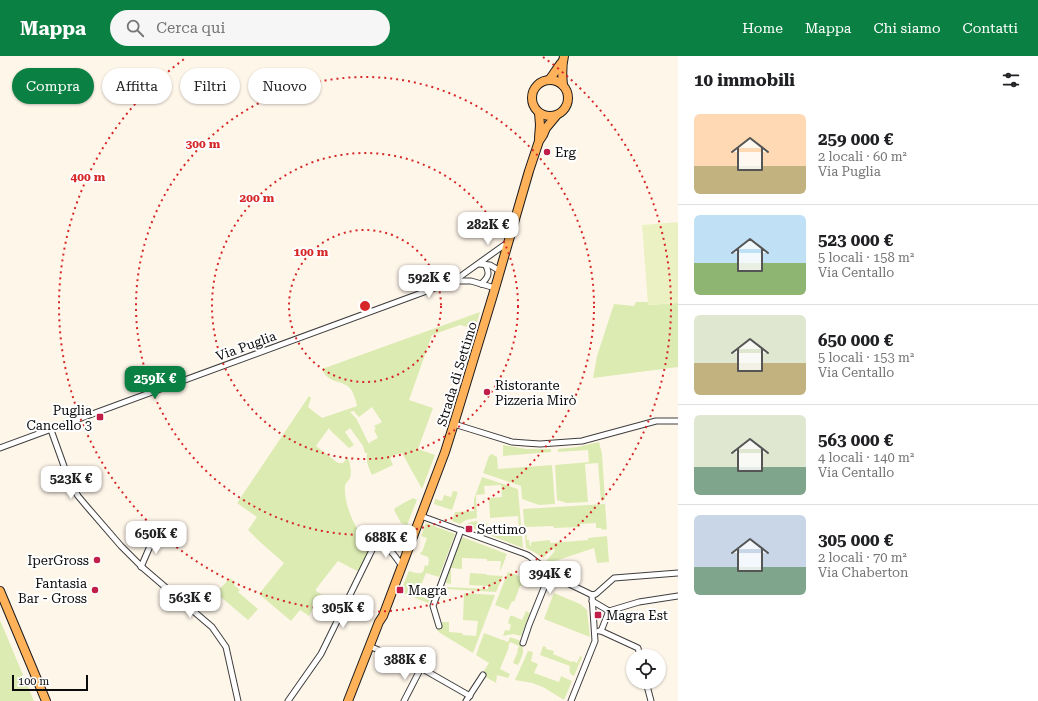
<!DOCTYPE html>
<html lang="it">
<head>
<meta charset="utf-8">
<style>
  :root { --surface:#fff; --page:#f6f6f6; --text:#202124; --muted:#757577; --line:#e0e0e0; --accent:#0b8043 }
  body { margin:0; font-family:"Roboto Serif",serif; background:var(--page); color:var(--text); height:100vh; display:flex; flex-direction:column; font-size:15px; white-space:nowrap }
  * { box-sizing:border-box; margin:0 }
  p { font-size:13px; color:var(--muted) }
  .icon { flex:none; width:22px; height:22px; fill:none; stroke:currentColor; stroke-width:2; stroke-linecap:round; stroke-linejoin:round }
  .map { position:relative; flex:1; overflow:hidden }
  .side { display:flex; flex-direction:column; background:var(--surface); width:360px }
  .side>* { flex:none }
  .top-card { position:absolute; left:12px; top:12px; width:380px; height:36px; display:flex; gap:8px }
  .fabs { position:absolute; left:626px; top:593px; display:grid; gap:8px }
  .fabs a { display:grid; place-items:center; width:40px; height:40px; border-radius:50%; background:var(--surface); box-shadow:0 1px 3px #0004; font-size:20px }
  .scale { position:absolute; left:12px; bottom:10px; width:76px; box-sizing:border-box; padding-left:4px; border:2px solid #0b0b0b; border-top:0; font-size:11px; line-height:14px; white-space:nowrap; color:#0b0b0b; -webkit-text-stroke:3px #fff; paint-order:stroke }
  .price { position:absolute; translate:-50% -34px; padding:0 9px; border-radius:8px; background:#fff; color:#222; font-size:13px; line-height:26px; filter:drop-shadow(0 1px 2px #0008) }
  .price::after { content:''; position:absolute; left:50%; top:24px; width:12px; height:9px; margin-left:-6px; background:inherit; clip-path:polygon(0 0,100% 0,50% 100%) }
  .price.on { background:var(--accent); color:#fff }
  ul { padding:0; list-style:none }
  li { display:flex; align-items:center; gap:12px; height:100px; padding:0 16px }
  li+li { border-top:1px solid var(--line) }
  li span { display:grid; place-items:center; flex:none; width:112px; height:80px; border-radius:6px; color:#555 }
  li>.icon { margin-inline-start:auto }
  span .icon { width:48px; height:48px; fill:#fffc; stroke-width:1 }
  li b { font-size:17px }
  h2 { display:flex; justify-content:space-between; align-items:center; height:48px; padding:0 16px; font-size:17px }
  .pill { padding:0 14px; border-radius:18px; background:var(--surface); box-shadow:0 1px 3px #0004; font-size:14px; line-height:36px }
  .pill.on { background:var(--accent); color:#fff }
  header { display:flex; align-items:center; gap:24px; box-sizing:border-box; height:56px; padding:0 20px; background:var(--accent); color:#fff }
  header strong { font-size:19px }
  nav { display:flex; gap:22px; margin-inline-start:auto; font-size:14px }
  .search { width:280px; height:36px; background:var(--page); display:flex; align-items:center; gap:10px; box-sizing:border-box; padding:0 14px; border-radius:22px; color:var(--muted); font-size:15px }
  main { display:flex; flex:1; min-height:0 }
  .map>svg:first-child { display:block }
</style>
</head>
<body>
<header>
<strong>Mappa</strong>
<div class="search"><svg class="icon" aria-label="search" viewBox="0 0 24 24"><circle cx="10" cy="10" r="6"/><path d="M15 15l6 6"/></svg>Cerca qui</div>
<nav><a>Home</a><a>Mappa</a><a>Chi siamo</a><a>Contatti</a></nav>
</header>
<main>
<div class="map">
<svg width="678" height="645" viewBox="0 0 678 645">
  <rect width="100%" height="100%" fill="#fff6ea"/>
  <g fill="#dcebb2" fill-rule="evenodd">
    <path d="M 636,246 L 648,246 L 649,249 L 678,247 L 678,311 L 593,322 L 597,300 L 614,248 L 634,250 Z"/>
    <path d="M 480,256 L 475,273 L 460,269 L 432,279 L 409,344 L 433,352 L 418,393 L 435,399 L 422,433 L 402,397 L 395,399 L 390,402 L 393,409 L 372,419 C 368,411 366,405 367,397 L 365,397 L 363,390 L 350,372 L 345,376 L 354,389 L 349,392 L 331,375 L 329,372 L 316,390 L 338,407 L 343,407 L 347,402 L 349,404 C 350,409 352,417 350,422 C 348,426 346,426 345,430 C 344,445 351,464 360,477 C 363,481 367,485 371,488 L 370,492 L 359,514 L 357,515 L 338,505 L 316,533 L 316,535 L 327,542 L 323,550 L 316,547 L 309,560 L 300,554 L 291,565 L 259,538 L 284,507 L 259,485 L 248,474 L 257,461 L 237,447 L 309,340 L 311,342 L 308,351 L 322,362 L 357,350 C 356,345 354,339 352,335 C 344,322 329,330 322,313 ZM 372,351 L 382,366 L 374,370 L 376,373 L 374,374 L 378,382 L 370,386 L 369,388 L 356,362 L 350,356 L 354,355 L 356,358 L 359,361 Z"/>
    <path d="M 599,386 L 602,398 L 605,444 L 601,445 L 598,407 L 585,408 L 588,446 L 567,447 L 557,444 L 555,409 L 589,406 L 588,394 L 558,396 L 558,393 L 577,391 Z"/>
    <path d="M 503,389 L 526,393 L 551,393 L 551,396 L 503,400 Z"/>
    <path d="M 492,398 L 497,401 L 498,413 L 552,409 L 555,448 L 539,449 L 522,443 L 521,430 L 483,417 L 489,400 Z"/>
    <path d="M 482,421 L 518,433 L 523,492 L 464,469 L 471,466 L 477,465 L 478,468 L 487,467 L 488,475 L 519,473 L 518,460 L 490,462 L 489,442 L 502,441 L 501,429 L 484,430 L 485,438 L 476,439 L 477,462 L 466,464 L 460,468 L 452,465 L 455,456 L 474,455 L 474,443 Z"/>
    <path d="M 453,435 L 458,436 L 452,454 L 434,448 L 435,443 L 442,445 L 444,439 L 451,441 Z"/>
    <path d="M 413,442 L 417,444 L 407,469 L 401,467 L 394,454 L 395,452 Z"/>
    <path d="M 605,448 L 607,473 L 602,474 L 601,472 L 596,472 L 596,467 L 580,468 L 580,471 L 554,472 L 553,470 L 526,471 L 527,484 L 529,484 L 530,490 L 531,490 L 531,486 L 550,484 L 550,487 L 588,484 L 588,482 L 607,480 L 609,506 L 597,507 L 594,492 L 549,507 L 546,505 L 554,496 L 555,493 L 551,494 L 543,502 L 534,496 L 526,492 L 523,453 Z"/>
    <path d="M 426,467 L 455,478 L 439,521 L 426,517 L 417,539 L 430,544 L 428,547 L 400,536 L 409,515 C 414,516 418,519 423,516 L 425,509 L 428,510 L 429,504 L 428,501 L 420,498 L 421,496 L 422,496 L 427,482 L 421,480 Z"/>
    <path d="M 462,481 L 507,498 L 500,516 L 501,505 L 487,505 L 487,503 L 462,502 L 462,513 L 451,512 L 451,528 L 446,527 L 447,522 Z"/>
    <path d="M 508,516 L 522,521 L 520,526 L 524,527 L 522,530 L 520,530 L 514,546 L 512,545 L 508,554 L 495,549 Z"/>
    <path d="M 470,517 L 486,518 L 487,519 L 503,520 L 496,536 L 446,533 L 446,531 L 488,533 L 488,530 L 469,529 Z"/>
    <path d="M 230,522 L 235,527 L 234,529 L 240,534 L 238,536 L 258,553 L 248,564 L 216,537 Z"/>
    <path d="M 464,537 L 495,539 L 473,597 L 440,577 L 437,574 L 436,571 L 442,568 L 442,566 L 449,566 L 449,576 L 462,577 L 463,579 L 476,580 L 478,565 L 463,564 Z"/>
    <path d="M 554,537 L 580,548 L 587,554 L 590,581 L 544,563 Z"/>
    <path d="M 526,555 L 530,557 L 521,580 L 513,578 L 503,580 L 505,574 L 509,575 L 511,569 L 508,567 L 510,560 L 513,560 L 522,564 Z"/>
    <path d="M 0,564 L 34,645 L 0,645 Z"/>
    <path d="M 484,577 L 508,586 L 510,581 L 521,585 L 520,589 L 522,590 C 525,596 521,603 518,609 L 513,607 L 518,595 L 517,595 L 519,590 L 510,586 L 508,591 L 509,591 L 500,613 L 510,618 L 508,622 L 497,619 L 496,627 L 484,620 L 484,615 L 489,607 L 476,599 Z"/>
    <path d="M 543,590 L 546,591 L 546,593 L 554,595 L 553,598 L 572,606 L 573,605 L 577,607 L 580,600 L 582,601 L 574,620 C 569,618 569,614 570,610 L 540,599 Z"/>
    <path d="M 528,595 L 533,596 L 531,605 L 538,608 L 534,617 L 559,626 L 561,620 L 572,625 L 564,644 L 543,631 L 532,627 L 515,624 Z"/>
  </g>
  <path fill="#ecf1c4" d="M 678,166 L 678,247 L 648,249 L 642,169 Z"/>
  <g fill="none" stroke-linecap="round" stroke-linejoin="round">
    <defs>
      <g id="minor">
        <path d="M 479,208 L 490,209 L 500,215"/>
        <path d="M 455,225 L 471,225 L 495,232"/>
        <path d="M 481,228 C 489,221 490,217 485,208"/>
        <path d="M 454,368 L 512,386 L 525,387 L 540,388 L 582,385 L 656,365 L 678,365"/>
        <path d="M 51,374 L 69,424 L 78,440 L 89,453 L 121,490 L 143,512 L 212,571 L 226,591 L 238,645"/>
        <path d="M 0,392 L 454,225 L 507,187"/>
        <path d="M 421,460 L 525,498 L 529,500 L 559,523 L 592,539"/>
        <path d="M 141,511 L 157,474 L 161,476"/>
        <path d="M 592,539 L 596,538 L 614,522 L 678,517"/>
        <path d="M 592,545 L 609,555"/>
        <path d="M 439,570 L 433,550 L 461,474"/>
        <path d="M 599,575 L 601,575 L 638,592 L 640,600"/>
        <path d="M 601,575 L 609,555 L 639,546 L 678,540"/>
        <path d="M 523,587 L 529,569 L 550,517"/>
        <path d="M 369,590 L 421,612 L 470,640"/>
        <path d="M 646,626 L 651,645"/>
        <path d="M 288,645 L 321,598 L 375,488 C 389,489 394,499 402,510"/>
        <path d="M 404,645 L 421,612"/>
        <path d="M 466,645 L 483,619"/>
        <path d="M 571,645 L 595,585 L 592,539"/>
      </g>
      <g id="primary">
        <circle cx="550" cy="42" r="18"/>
        <path d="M 549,24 C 554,18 557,12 562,6"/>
        <path d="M 563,29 C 562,20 562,9 564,0"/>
        <path d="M 539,82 L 540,69 L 539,57"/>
        <path d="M 0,535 L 46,645"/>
        <path d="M 348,645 L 379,566 L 383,560 L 445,396 L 456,361 L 493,239 L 529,115 L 539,85 L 543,79 L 546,72 L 556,60"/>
      </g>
    </defs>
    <use href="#minor" stroke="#3e3e3e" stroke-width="7"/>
    <use href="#primary" stroke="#1c1c1c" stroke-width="10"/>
    <use href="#minor" stroke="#fff" stroke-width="5"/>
    <use href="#primary" stroke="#ffb25a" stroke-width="8"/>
  </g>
  <g fill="none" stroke="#d62828" stroke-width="2" stroke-dasharray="2 4">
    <circle cx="365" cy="250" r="76"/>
    <circle cx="365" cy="250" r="153"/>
    <circle cx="365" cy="250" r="229"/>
    <path d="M543 1A306 306 0 1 1 187 1"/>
  </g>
  <g fill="#c11d49" stroke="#fff" stroke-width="1.5">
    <circle cx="547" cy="96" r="4"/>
    <circle cx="487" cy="336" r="4"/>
    <rect x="96" y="357" width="8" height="8" rx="2"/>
    <rect x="465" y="469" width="8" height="8" rx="2"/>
    <circle cx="97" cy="504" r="4"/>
    <circle cx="95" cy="534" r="4"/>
    <rect x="396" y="530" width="8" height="8" rx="2"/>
    <rect x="594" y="555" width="8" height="8" rx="2"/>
  </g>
  <g text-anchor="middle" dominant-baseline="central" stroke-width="4" stroke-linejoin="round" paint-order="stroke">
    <g font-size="13" fill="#0b0b0b" stroke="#fff" text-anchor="start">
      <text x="555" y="96">Erg</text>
      <text x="495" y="329">Ristorante<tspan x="495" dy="15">Pizzeria Mirò</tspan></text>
      <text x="92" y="354" text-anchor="end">Puglia<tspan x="92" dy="15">Cancello 3</tspan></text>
      <text x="477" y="473">Settimo</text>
      <text x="89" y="504" text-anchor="end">IperGross</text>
      <text x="87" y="527" text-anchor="end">Fantasia<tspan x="87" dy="15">Bar - Gross</tspan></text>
      <text x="408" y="534">Magra</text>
      <text x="606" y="559">Magra Est</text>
    </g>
    <g font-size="13" fill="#0b0b0b" stroke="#fff">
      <text transform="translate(246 290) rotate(-20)">Via Puglia</text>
      <text transform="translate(457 318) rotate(-73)">Strada di Settimo</text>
    </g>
  </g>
  <circle cx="365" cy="250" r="6" fill="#d62828" stroke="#fff" stroke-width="2"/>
  <g font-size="12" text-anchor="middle" font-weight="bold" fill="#d62828" stroke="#fff" stroke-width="4" stroke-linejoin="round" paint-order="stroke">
    <text x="203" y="92">300 m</text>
    <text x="88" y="125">400 m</text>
    <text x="257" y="146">200 m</text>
    <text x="311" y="200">100 m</text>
  </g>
</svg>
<div class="fabs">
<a><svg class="icon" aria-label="locate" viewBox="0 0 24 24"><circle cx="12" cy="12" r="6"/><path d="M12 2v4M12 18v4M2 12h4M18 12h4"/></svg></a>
</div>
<div class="scale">100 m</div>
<b class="price" style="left:488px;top:190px">282K €</b>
<b class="price" style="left:429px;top:243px">592K €</b>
<b class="price on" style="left:155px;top:344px">259K €</b>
<b class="price" style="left:71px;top:444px">523K €</b>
<b class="price" style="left:156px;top:499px">650K €</b>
<b class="price" style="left:386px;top:503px">688K €</b>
<b class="price" style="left:550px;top:539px">394K €</b>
<b class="price" style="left:190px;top:563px">563K €</b>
<b class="price" style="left:343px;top:573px">305K €</b>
<b class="price" style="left:405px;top:625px">388K €</b>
<div class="top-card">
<a class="pill on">Compra</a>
<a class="pill">Affitta</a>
<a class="pill">Filtri</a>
<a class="pill">Nuovo</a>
</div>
</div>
<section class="side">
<h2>10 immobili<svg class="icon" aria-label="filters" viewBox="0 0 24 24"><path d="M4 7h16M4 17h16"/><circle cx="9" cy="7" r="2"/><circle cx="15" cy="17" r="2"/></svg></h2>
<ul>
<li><span style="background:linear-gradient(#ffd9b3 65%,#c2b280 0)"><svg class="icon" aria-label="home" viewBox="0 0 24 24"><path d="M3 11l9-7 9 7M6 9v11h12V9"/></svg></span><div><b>259 000 €</b><p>2 locali · 60 m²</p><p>Via Puglia</p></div></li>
<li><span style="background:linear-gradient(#bfe0f5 60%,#8fb573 0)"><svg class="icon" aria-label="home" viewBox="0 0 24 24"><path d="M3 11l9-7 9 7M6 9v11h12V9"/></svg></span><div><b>523 000 €</b><p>5 locali · 158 m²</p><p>Via Centallo</p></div></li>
<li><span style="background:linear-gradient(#dfe7d0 60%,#c2b280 0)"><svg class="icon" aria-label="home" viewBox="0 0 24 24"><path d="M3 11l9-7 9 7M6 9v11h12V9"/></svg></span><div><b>650 000 €</b><p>5 locali · 153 m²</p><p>Via Centallo</p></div></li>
<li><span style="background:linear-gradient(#dfe7d0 65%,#7fa58c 0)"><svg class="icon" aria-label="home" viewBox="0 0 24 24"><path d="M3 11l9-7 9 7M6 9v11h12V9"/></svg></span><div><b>563 000 €</b><p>4 locali · 140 m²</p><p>Via Centallo</p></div></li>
<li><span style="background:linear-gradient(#c9d6e8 65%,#7fa58c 0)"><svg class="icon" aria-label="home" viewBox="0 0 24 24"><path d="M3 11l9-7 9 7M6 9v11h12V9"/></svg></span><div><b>305 000 €</b><p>2 locali · 70 m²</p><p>Via Chaberton</p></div></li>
</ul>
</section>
</main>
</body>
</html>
